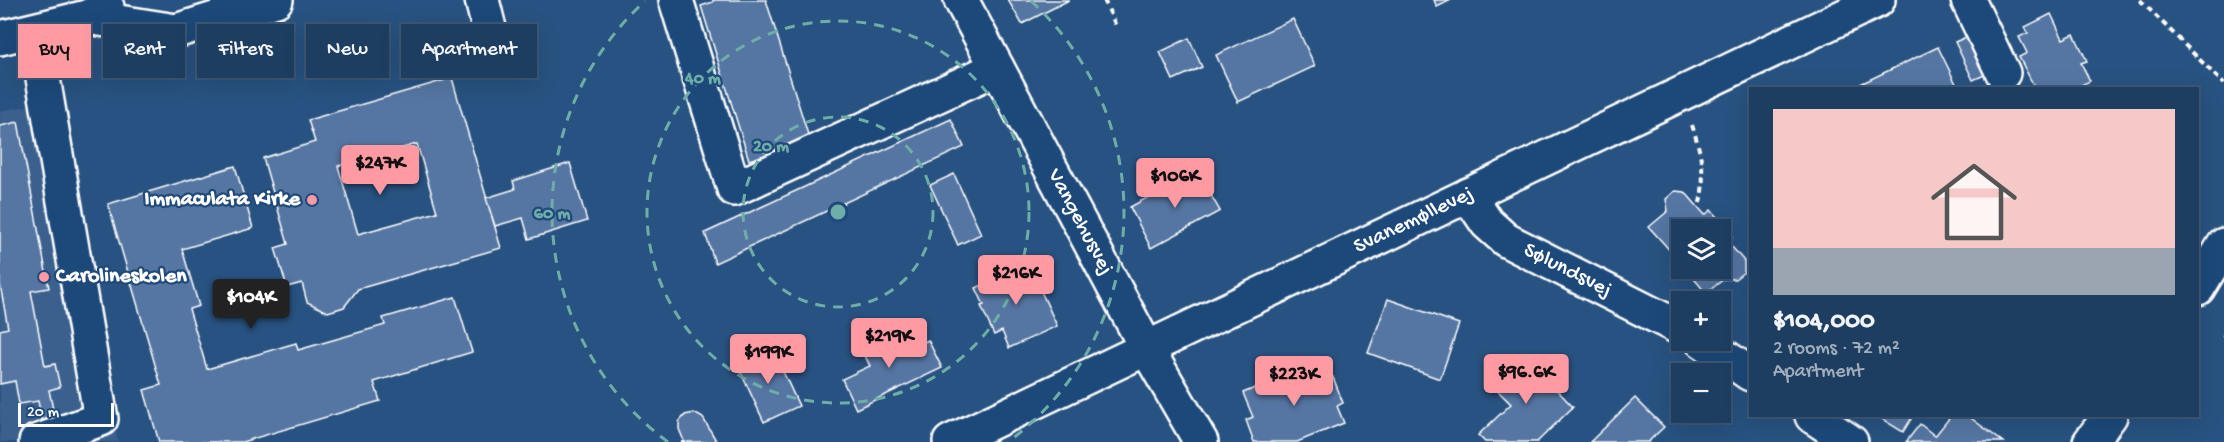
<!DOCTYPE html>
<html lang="en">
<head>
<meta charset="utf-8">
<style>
  :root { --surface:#1e3e61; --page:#264567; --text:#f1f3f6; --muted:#a1aebd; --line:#3c5776; --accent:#ff9aa2 }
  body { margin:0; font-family:"Gochi Hand",sans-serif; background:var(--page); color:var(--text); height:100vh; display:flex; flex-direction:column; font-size:22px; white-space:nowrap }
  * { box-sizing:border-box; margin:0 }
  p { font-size:20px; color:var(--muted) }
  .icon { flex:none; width:33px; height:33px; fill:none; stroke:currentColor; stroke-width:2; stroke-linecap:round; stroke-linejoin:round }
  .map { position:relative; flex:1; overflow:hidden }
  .details { position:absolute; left:1749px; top:87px; width:450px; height:330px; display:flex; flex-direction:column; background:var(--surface); border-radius:0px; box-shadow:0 6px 24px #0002,0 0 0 2px var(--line) }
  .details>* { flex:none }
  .guide { position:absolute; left:18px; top:24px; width:570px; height:54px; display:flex; gap:12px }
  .controls { position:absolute; left:1671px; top:219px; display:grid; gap:12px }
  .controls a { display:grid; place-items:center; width:60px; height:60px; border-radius:0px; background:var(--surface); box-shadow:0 6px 24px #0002,0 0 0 2px var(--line); font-size:30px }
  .scale { position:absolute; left:18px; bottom:15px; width:96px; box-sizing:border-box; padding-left:6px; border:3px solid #fff; border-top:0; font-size:16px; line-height:21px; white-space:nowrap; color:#fff; -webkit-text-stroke:4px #1f4a7a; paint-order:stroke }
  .price { position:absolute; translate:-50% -51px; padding:0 14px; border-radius:6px; background:var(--accent); color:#111; font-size:20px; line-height:39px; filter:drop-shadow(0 2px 3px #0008) }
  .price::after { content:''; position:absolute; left:50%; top:36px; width:18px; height:14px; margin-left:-9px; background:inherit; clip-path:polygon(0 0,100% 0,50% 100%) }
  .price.active { background:#222; color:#fff }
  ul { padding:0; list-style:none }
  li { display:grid; align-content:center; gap:12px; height:318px; padding:0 24px }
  li span { display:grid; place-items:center; height:186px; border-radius:0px; color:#555 }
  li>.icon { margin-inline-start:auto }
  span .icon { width:108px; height:108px; fill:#fffc; stroke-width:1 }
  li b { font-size:26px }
  .pill { padding:0 21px; border-radius:0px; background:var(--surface); box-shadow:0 6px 24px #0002,0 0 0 2px var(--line); font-size:21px; line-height:54px }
  .pill.active { background:var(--accent); color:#111 }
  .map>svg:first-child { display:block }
</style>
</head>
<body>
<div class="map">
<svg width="2224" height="442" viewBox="0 0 2224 442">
  <rect width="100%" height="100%" fill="#285281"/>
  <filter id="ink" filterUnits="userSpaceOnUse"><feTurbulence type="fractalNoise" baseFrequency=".0167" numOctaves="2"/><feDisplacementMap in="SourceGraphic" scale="12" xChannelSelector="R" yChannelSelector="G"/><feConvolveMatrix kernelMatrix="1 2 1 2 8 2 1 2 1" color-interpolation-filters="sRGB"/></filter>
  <g filter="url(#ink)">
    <path fill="#3a608d" d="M 55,101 L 118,442 L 0,442 L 0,111 Z"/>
    <g fill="#5576a3" stroke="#fff" stroke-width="1.5" fill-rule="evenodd">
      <path d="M 713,0 L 766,0 L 810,141 L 749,160 L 701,6 L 713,2 Z"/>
      <path d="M 1008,0 L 1069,0 L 1022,24 Z"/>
      <path d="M 1434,0 L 1451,0 L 1437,7 Z"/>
      <path d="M 2051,14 L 2063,39 L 2074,34 L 2087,61 L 2081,63 L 2090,81 L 2075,88 L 2035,88 L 2019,57 L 2027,53 L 2019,37 L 2028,33 L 2025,27 Z"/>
      <path d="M 1293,19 L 1315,66 L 1238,102 L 1216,55 Z"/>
      <path d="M 1971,35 L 1989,73 L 1973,80 L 1955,42 Z"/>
      <path d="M 1189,38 L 1202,67 L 1173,80 L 1160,52 Z"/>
      <path d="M 1938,47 L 1958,88 L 1852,88 Z"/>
      <path d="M 452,78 L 501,248 L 358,289 L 344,307 L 328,312 L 307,302 L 302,283 L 287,287 L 275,248 L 288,244 L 263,158 L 315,142 L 308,120 ZM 417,144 L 437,212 L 358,234 L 338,166 Z"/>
      <path d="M 951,119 L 964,147 L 715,263 L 705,233 Z"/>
      <path d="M 18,122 L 49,288 L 31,291 L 45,366 L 55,364 L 60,387 L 49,390 L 57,429 L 44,432 L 38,401 L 19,404 L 15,381 L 0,384 L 0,330 L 8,328 L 0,284 L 0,126 Z"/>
      <path d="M 570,163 L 587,221 L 529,239 L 523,218 L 495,226 L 486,198 L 515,189 L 513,181 Z"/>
      <path d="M 235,166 L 253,228 L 182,249 L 199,306 L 189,309 L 207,369 L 296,343 L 298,350 L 385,325 L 383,318 L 455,297 L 472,352 L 374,382 L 380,401 L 242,442 L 159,442 L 144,390 L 161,385 L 108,204 Z"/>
      <path d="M 1197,171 L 1220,211 L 1151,248 L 1130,207 Z"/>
      <path d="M 954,174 L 981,234 L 958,245 L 930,185 Z"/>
      <path d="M 1675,191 L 1685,192 L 1705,215 L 1711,210 L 1733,236 L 1727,241 L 1744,261 L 1744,272 L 1735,279 L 1724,279 L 1706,293 L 1685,268 L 1720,268 L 1720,230 L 1682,230 L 1682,264 L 1649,227 L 1668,211 L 1666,199 Z"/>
      <path d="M 1028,263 L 1057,326 L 1009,348 L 1002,331 L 994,335 L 981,306 L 984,305 L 976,288 Z"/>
      <path d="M 1388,299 L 1459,324 L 1440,379 L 1368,353 Z"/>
      <path d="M 889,332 L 900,354 L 928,340 L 942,368 L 856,409 L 842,379 L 870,366 L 860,346 Z"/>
      <path d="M 772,348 L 799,406 L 764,422 L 737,364 Z"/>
      <path d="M 1523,354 L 1573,407 L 1537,442 L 1485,442 L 1478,435 L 1511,404 L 1491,384 Z"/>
      <path d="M 1321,361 L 1328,379 L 1333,377 L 1343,403 L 1337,406 L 1344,423 L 1297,442 L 1254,442 L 1246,420 L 1253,417 L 1243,393 Z"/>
      <path d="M 1635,398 L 1664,427 L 1648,442 L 1590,442 Z"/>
      <path d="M 694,413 L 703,418 L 717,442 L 681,442 L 684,441 L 679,429 L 679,422 L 685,415 Z"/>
      <path d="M 1877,416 L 1913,416 L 1903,432 Z"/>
      <path d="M 1951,416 L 1968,416 L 2003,442 L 1906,442 L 1920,424 L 1935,436 Z"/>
    </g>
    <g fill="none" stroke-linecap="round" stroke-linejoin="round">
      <defs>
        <g id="minor">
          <path d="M 482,0 L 489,28"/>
          <path d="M 676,0 L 734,189 L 997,68"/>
          <path id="s1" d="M 961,0 L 1147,349 L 1201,442"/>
          <path d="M 1968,0 L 2003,73"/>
          <path d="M 87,17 L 176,31 L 276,0"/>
          <path d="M 35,31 L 101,419 L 36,442"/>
          <path d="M 0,38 L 87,17 L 107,7"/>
          <path id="s2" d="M 1468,195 L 1487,223 L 1506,240 L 1682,329"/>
          <path d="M 2198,288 L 2224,245"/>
          <path d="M 1701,340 L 1750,374"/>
          <path d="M 1812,416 L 1851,442"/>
          <path id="s3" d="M 950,442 L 1878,0"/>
          <path d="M 2090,442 L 2110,416"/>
        </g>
      </defs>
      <use href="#minor" stroke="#fff" stroke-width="38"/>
      <g stroke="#fff" stroke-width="4" stroke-dasharray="6 4.5" stroke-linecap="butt">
        <path d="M 1104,0 L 1117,28"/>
        <path d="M 2140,0 L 2224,84"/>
        <path d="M 1692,125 C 1701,152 1707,179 1699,206"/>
        <path d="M 2223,334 L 2224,335"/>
      </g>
      <use href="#minor" stroke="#1f4a7a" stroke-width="33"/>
    </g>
  </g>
  <g fill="none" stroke="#6fada8" stroke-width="3" stroke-dasharray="10 8">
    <circle cx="838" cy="212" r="95"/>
    <circle cx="838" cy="212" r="191"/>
    <path d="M668 442A286 286 0 0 1 645 1M1031 1A286 286 0 0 1 1008 442"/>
  </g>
  <g fill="#ff9aa2" stroke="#1f4a7a" stroke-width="2">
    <circle cx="312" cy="200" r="6"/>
    <circle cx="44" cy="277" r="6"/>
  </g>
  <g text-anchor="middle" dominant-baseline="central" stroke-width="4.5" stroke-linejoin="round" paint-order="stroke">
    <g font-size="22" font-weight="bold" fill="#fff" stroke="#1f4a7a" text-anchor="end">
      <text x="300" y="200">Immaculata Kirke</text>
      <text x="56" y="277" text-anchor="start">Carolineskolen</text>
    </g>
    <g font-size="22" fill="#fff" stroke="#1f4a7a">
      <text stroke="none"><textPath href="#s3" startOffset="514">Svanemøllevej</textPath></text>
      <text stroke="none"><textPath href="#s1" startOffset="252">Vangehusvej</textPath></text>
      <text stroke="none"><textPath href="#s2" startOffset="128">Sølundsvej</textPath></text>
    </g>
  </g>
  <circle cx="838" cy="212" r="9" fill="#6fada8" stroke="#1f4a7a" stroke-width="3"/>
  <g font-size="18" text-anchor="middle" font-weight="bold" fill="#6fada8" stroke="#1f4a7a" stroke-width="4.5" stroke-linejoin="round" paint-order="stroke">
    <text x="703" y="83">40 m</text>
    <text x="771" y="151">20 m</text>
    <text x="552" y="218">60 m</text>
  </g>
</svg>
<div class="controls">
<a><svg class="icon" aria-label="layers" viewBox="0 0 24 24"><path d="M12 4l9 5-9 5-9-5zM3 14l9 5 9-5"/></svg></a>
<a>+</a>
<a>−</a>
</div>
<div class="scale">20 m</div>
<b class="price" style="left:380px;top:196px">$247K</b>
<b class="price" style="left:1175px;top:209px">$106K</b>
<b class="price" style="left:1016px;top:306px">$216K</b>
<b class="price active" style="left:251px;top:330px">$104K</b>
<b class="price" style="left:889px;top:369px">$219K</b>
<b class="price" style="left:768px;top:385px">$199K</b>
<b class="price" style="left:1526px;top:405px">$96.6K</b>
<b class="price" style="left:1294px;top:407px">$223K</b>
<div class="guide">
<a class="pill active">Buy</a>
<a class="pill">Rent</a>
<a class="pill">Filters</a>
<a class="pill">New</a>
<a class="pill">Apartment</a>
</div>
<section class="details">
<ul>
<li><span style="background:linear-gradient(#f6c9c9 75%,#9aa5b1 0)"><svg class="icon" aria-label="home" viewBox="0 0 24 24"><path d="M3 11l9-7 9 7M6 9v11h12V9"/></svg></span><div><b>$104,000</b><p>2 rooms · 72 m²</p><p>Apartment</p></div></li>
</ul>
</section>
</div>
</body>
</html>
